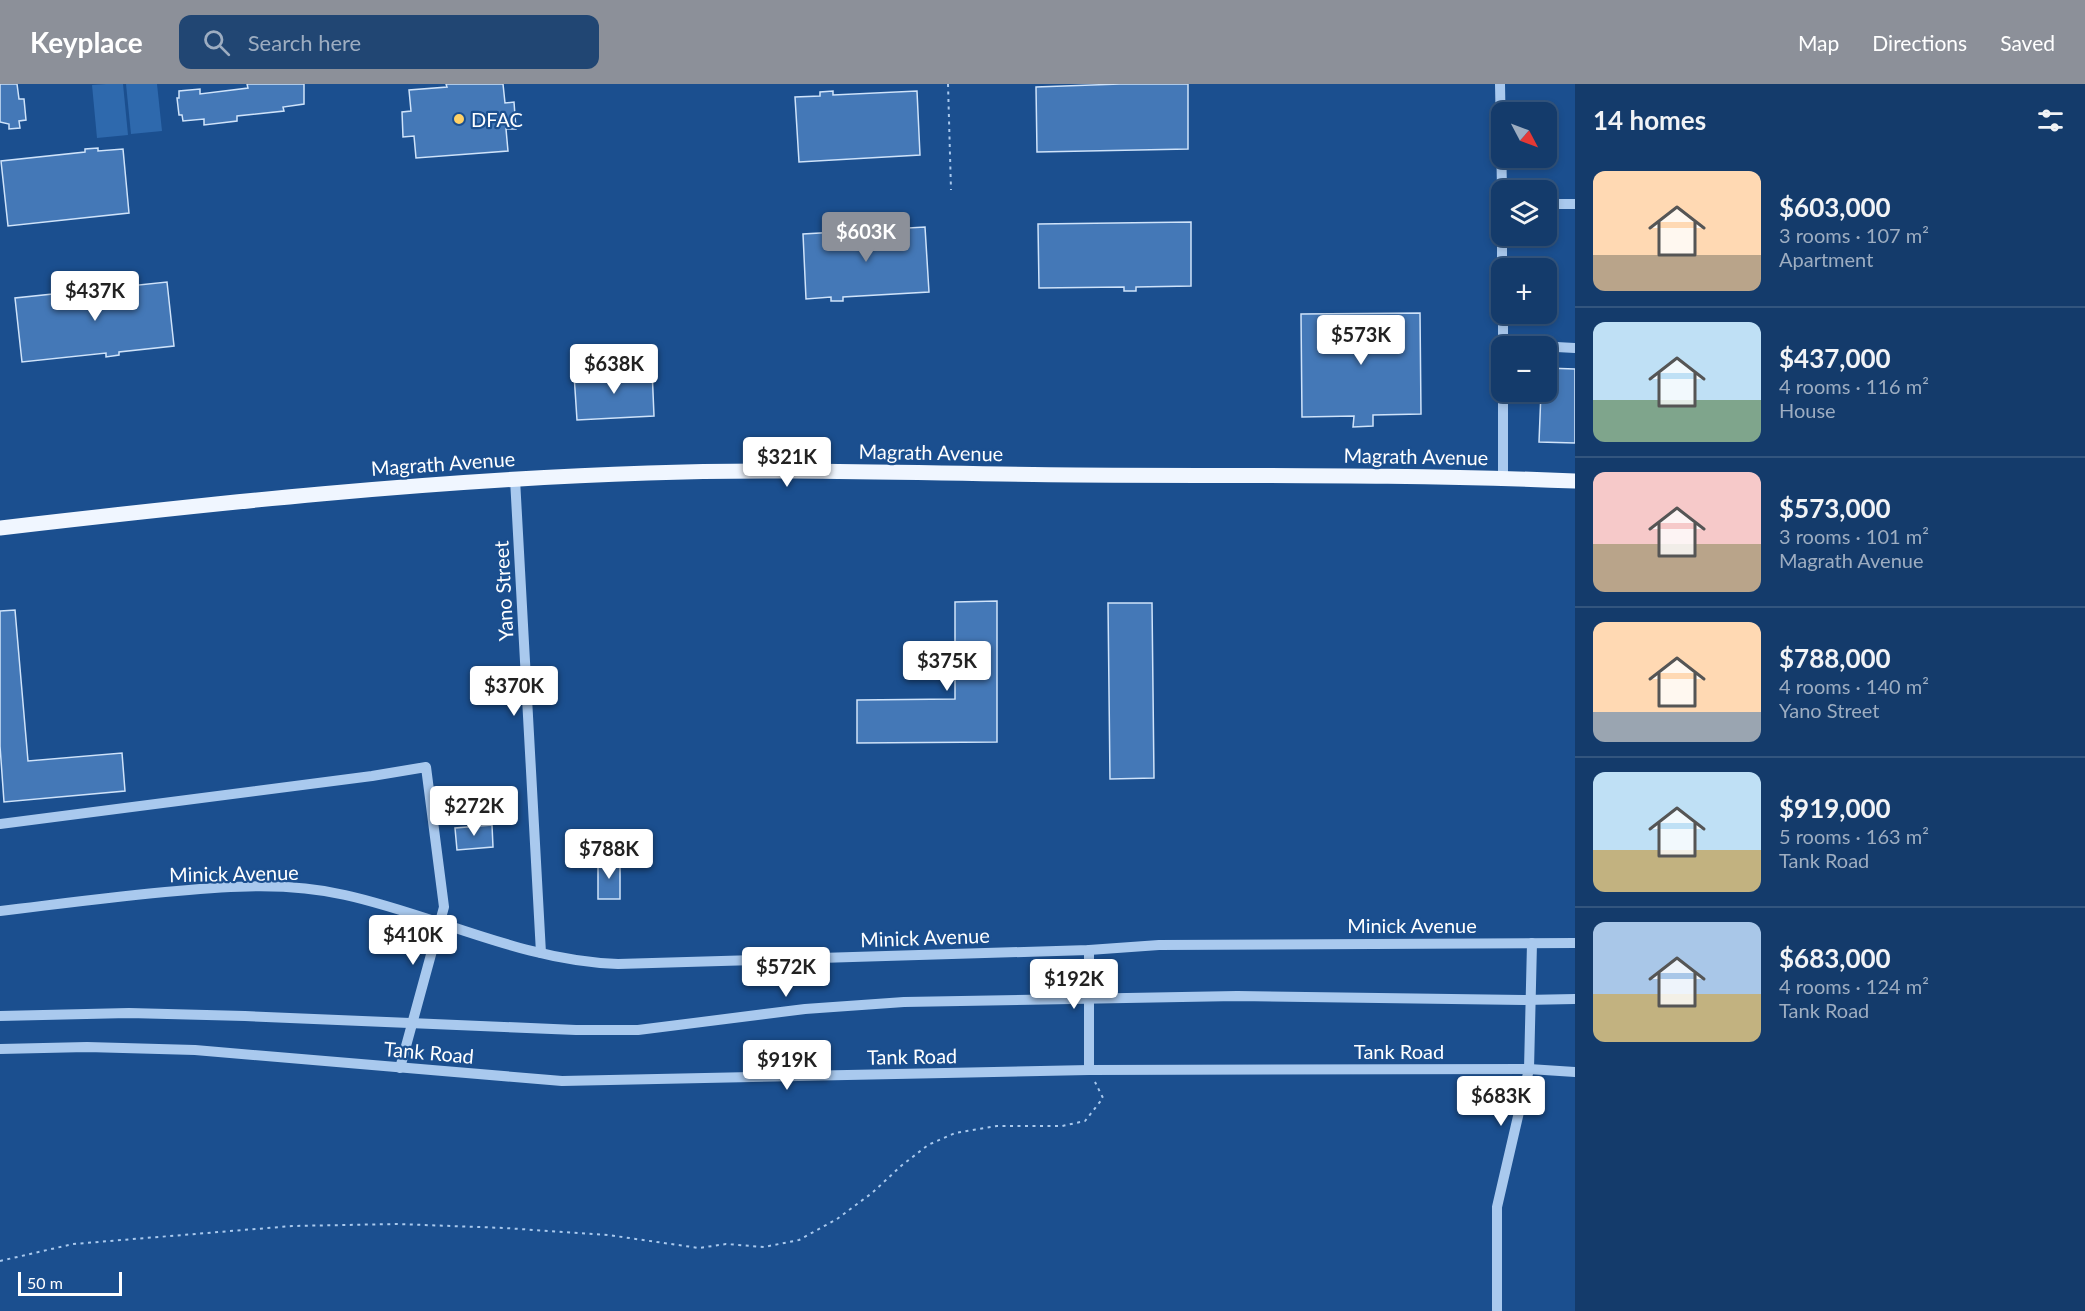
<!DOCTYPE html>
<html lang="en">
<head>
<meta charset="utf-8">
<style>
  :root { --surface:#143b6b; --page:#214673; --text:#f1f3f6; --muted:#9dadc1; --line:#33557e; --accent:#8c9099 }
  body { margin:0; font-family:Lato,sans-serif; background:var(--page); color:var(--text); height:100vh; display:flex; flex-direction:column; font-size:22px; white-space:nowrap }
  * { box-sizing:border-box; margin:0 }
  p { font-size:20px; color:var(--muted) }
  .icon { flex:none; width:33px; height:33px; fill:none; stroke:currentColor; stroke-width:2; stroke-linecap:round; stroke-linejoin:round }
  .map { position:relative; flex:1; overflow:hidden }
  .panel { display:flex; flex-direction:column; background:var(--surface); width:510px }
  .panel>* { flex:none }
  .needle { width:39px; rotate:131deg }
  .controls { position:absolute; left:1491px; top:18px; display:grid; gap:12px }
  .controls a { display:grid; place-items:center; width:66px; height:66px; border-radius:12px; background:var(--surface); box-shadow:0 3px 9px #0003,0 0 0 2px var(--line); font-size:30px }
  .scale { position:absolute; left:18px; bottom:15px; width:104px; box-sizing:border-box; padding-left:6px; border:3px solid #fff; border-top:0; font-size:16px; line-height:21px; white-space:nowrap; color:#fff; -webkit-text-stroke:4px #1b4f8f; paint-order:stroke }
  .price { position:absolute; translate:-50% -51px; padding:0 14px; border-radius:6px; background:#fff; color:#222; font-size:20px; line-height:39px; filter:drop-shadow(0 2px 3px #0008) }
  .price::after { content:''; position:absolute; left:50%; top:36px; width:18px; height:14px; margin-left:-9px; background:inherit; clip-path:polygon(0 0,100% 0,50% 100%) }
  .price.on { background:var(--accent); color:#fff }
  ul { padding:0; list-style:none }
  li { display:flex; align-items:center; gap:18px; height:150px; padding:0 18px }
  li+li { border-top:2px solid var(--line) }
  li span { display:grid; place-items:center; flex:none; width:168px; height:120px; border-radius:12px; color:#555 }
  li>.icon { margin-inline-start:auto }
  span .icon { width:72px; height:72px; fill:#fffc; stroke-width:1 }
  li b { font-size:26px }
  h2 { display:flex; justify-content:space-between; align-items:center; height:72px; padding:0 18px; font-size:26px }
  header { display:flex; align-items:center; gap:36px; box-sizing:border-box; height:84px; padding:0 30px; background:var(--accent); color:#fff }
  header strong { font-size:28px }
  nav { display:flex; gap:33px; margin-inline-start:auto; font-size:21px }
  .search { width:420px; height:54px; background:var(--page); display:flex; align-items:center; gap:15px; box-sizing:border-box; padding:0 21px; border-radius:12px; color:var(--muted); font-size:22px }
  main { display:flex; flex:1; min-height:0 }
  .map>svg:first-child { display:block }
</style>
</head>
<body>
<header>
<strong>Keyplace</strong>
<div class="search"><svg class="icon" aria-label="search" viewBox="0 0 24 24"><circle cx="10" cy="10" r="6"/><path d="M15 15l6 6"/></svg>Search here</div>
<nav><a>Map</a><a>Directions</a><a>Saved</a></nav>
</header>
<main>
<div class="map">
<svg width="1575" height="1227" viewBox="0 0 1575 1227">
  <rect width="100%" height="100%" fill="#1b4f8f"/>
  <g fill="#2e69ad">
    <path d="M 106,0 L 123,0 L 128,51 L 97,54 L 92,1 Z"/>
    <path d="M 126,0 L 157,0 L 162,47 L 131,50 Z"/>
  </g>
  <g fill="#4478b7" stroke="#cfe3fa" stroke-width="1.5">
    <path d="M 0,0 L 17,0 L 19,15 L 24,15 L 26,36 L 19,37 L 20,44 L 9,45 L 9,40 L 0,38 Z"/>
    <path d="M 247,0 L 304,0 L 304,20 L 283,23 L 284,27 L 237,32 L 237,37 L 204,41 L 204,35 L 183,37 L 182,31 L 179,31 L 177,14 L 179,14 L 179,7 L 200,5 L 200,10 L 248,4 Z"/>
    <path d="M 446,0 L 503,0 L 505,19 L 514,18 L 516,45 L 506,45 L 508,67 L 416,74 L 414,52 L 403,53 L 402,28 L 411,27 L 409,6 L 447,3 Z"/>
    <path d="M 1120,0 L 1188,0 L 1188,65 L 1037,68 L 1036,3 Z"/>
    <path d="M 833,7 L 833,11 L 917,7 L 920,71 L 799,78 L 795,13 L 820,12 L 820,8 Z"/>
    <path d="M 98,64 L 98,67 L 123,65 L 129,129 L 8,142 L 1,77 L 85,68 L 85,65 Z"/>
    <path d="M 1191,138 L 1191,202 L 1136,203 L 1136,207 L 1124,207 L 1124,203 L 1039,204 L 1038,140 Z"/>
    <path d="M 925,143 L 929,208 L 843,213 L 843,217 L 831,217 L 831,213 L 806,215 L 803,150 Z"/>
    <path d="M 167,198 L 174,262 L 119,268 L 119,271 L 106,273 L 106,269 L 22,278 L 15,214 Z"/>
    <path d="M 1420,229 L 1421,330 L 1373,331 L 1373,342 L 1353,343 L 1354,332 L 1302,333 L 1301,230 Z"/>
    <path d="M 1546,284 L 1575,285 L 1575,359 L 1539,358 L 1541,308 L 1546,308 Z"/>
    <path d="M 652,285 L 654,332 L 577,336 L 574,290 Z"/>
    <path d="M 997,517 L 997,658 L 857,659 L 857,616 L 955,615 L 955,518 Z"/>
    <path d="M 1108,519 L 1152,519 L 1154,694 L 1110,695 Z"/>
    <path d="M 15,526 L 28,677 L 122,669 L 125,707 L 4,718 L 0,662 L 0,527 Z"/>
    <path d="M 492,741 L 493,763 L 457,766 L 455,744 Z"/>
    <rect x="598" y="778" width="22" height="37"/>
  </g>
  <g fill="none" stroke-linecap="round" stroke-linejoin="round">
    <g stroke="#a9c9ee" stroke-width="2" stroke-dasharray="3 4.5" stroke-linecap="butt">
      <path d="M 948,0 L 951,106"/>
      <path d="M 0,1177 L 73,1160 L 292,1142 L 397,1140 L 505,1144 L 608,1151 L 699,1164 L 726,1160 L 764,1163 L 799,1156 L 837,1135 L 872,1109 L 901,1082 L 928,1061 L 955,1049 L 997,1042 L 1062,1042 L 1085,1037 L 1103,1014 L 1095,998"/>
    </g>
    <g stroke="#a9c9ee" stroke-width="10">
      <path d="M 1500,0 L 1502,106"/>
      <path d="M 1546,120 L 1575,120"/>
      <path d="M 1502,152 L 1502,184"/>
      <path d="M 1503,230 L 1503,262"/>
      <path d="M 1503,260 L 1575,264"/>
      <path d="M 1503,308 L 1503,394"/>
      <path d="M 515,395 L 541,869"/>
      <path d="M 0,740 L 372,692 L 426,683 L 444,823 L 400,984"/>
      <path d="M 0,827 C 59,820 118,812 177,807 C 232,802 289,798 345,811 C 436,831 522,877 618,880 L 1089,866 L 1159,861 L 1575,859"/>
      <path d="M 1089,866 L 1089,986"/>
      <path d="M 0,932 L 129,929 L 245,932 L 576,946 L 638,946 L 805,925 L 904,918 L 1237,912 L 1524,916 L 1575,915"/>
      <path d="M 0,965 L 87,963 L 195,966 L 562,997 L 1089,986 L 1529,985 L 1575,988"/>
      <path d="M 1497,1227 L 1497,1123 L 1529,985 L 1532,859"/>
    </g>
    <path stroke="#f0f6ff" stroke-width="15" d="M 0,444 C 215,419 431,396 648,389 C 790,384 933,390 1076,391 C 1242,392 1409,390 1575,397"/>
  </g>
  <circle fill="#ffd166" stroke="#1b4f8f" stroke-width="2" cx="459" cy="35" r="6"/>
  <g text-anchor="middle" dominant-baseline="central" stroke-width="4.5" stroke-linejoin="round" paint-order="stroke">
    <g font-size="20" fill="#fff" stroke="#1b4f8f" text-anchor="start">
      <text x="471" y="35">DFAC</text>
    </g>
    <g font-size="20" fill="#fff" stroke="#1b4f8f">
      <text transform="translate(931 368) rotate(1)">Magrath Avenue</text>
      <text transform="translate(1416 372) rotate(1)">Magrath Avenue</text>
      <text transform="translate(443 379) rotate(-4)">Magrath Avenue</text>
      <text transform="translate(503 507) rotate(-93)">Yano Street</text>
      <text transform="translate(234 789) rotate(-1)">Minick Avenue</text>
      <text x="1412" y="841">Minick Avenue</text>
      <text transform="translate(925 853) rotate(-2)">Minick Avenue</text>
      <text x="1399" y="967">Tank Road</text>
      <text transform="translate(429 968) rotate(5)">Tank Road</text>
      <text transform="translate(912 972) rotate(-1)">Tank Road</text>
    </g>
  </g>
</svg>
<div class="controls">
<a><svg class="needle" viewBox="-14 -14 28 28"><path d="M0-13l5 13h-10z" fill="#e53935"/><path d="M0 13l5-13h-10z" fill="#9dadc1"/></svg></a>
<a><svg class="icon" aria-label="layers" viewBox="0 0 24 24"><path d="M12 4l9 5-9 5-9-5zM3 14l9 5 9-5"/></svg></a>
<a>+</a>
<a>−</a>
</div>
<div class="scale">50 m</div>
<b class="price on" style="left:866px;top:179px">$603K</b>
<b class="price" style="left:95px;top:238px">$437K</b>
<b class="price" style="left:1361px;top:282px">$573K</b>
<b class="price" style="left:614px;top:311px">$638K</b>
<b class="price" style="left:787px;top:404px">$321K</b>
<b class="price" style="left:947px;top:608px">$375K</b>
<b class="price" style="left:514px;top:633px">$370K</b>
<b class="price" style="left:474px;top:753px">$272K</b>
<b class="price" style="left:609px;top:796px">$788K</b>
<b class="price" style="left:413px;top:882px">$410K</b>
<b class="price" style="left:786px;top:914px">$572K</b>
<b class="price" style="left:1074px;top:926px">$192K</b>
<b class="price" style="left:787px;top:1007px">$919K</b>
<b class="price" style="left:1501px;top:1043px">$683K</b>
</div>
<section class="panel">
<h2>14 homes<svg class="icon" aria-label="filters" viewBox="0 0 24 24"><path d="M4 7h16M4 17h16"/><circle cx="9" cy="7" r="2"/><circle cx="15" cy="17" r="2"/></svg></h2>
<ul>
<li><span style="background:linear-gradient(#ffd9b3 70%,#b9a48a 0)"><svg class="icon" aria-label="home" viewBox="0 0 24 24"><path d="M3 11l9-7 9 7M6 9v11h12V9"/></svg></span><div><b>$603,000</b><p>3 rooms · 107 m²</p><p>Apartment</p></div></li>
<li><span style="background:linear-gradient(#bfe0f5 65%,#7fa58c 0)"><svg class="icon" aria-label="home" viewBox="0 0 24 24"><path d="M3 11l9-7 9 7M6 9v11h12V9"/></svg></span><div><b>$437,000</b><p>4 rooms · 116 m²</p><p>House</p></div></li>
<li><span style="background:linear-gradient(#f6c9c9 60%,#b9a48a 0)"><svg class="icon" aria-label="home" viewBox="0 0 24 24"><path d="M3 11l9-7 9 7M6 9v11h12V9"/></svg></span><div><b>$573,000</b><p>3 rooms · 101 m²</p><p>Magrath Avenue</p></div></li>
<li><span style="background:linear-gradient(#ffd9b3 75%,#9aa5b1 0)"><svg class="icon" aria-label="home" viewBox="0 0 24 24"><path d="M3 11l9-7 9 7M6 9v11h12V9"/></svg></span><div><b>$788,000</b><p>4 rooms · 140 m²</p><p>Yano Street</p></div></li>
<li><span style="background:linear-gradient(#bfe0f5 65%,#c2b280 0)"><svg class="icon" aria-label="home" viewBox="0 0 24 24"><path d="M3 11l9-7 9 7M6 9v11h12V9"/></svg></span><div><b>$919,000</b><p>5 rooms · 163 m²</p><p>Tank Road</p></div></li>
<li><span style="background:linear-gradient(#a9c7e8 60%,#c2b280 0)"><svg class="icon" aria-label="home" viewBox="0 0 24 24"><path d="M3 11l9-7 9 7M6 9v11h12V9"/></svg></span><div><b>$683,000</b><p>4 rooms · 124 m²</p><p>Tank Road</p></div></li>
</ul>
</section>
</main>
</body>
</html>
